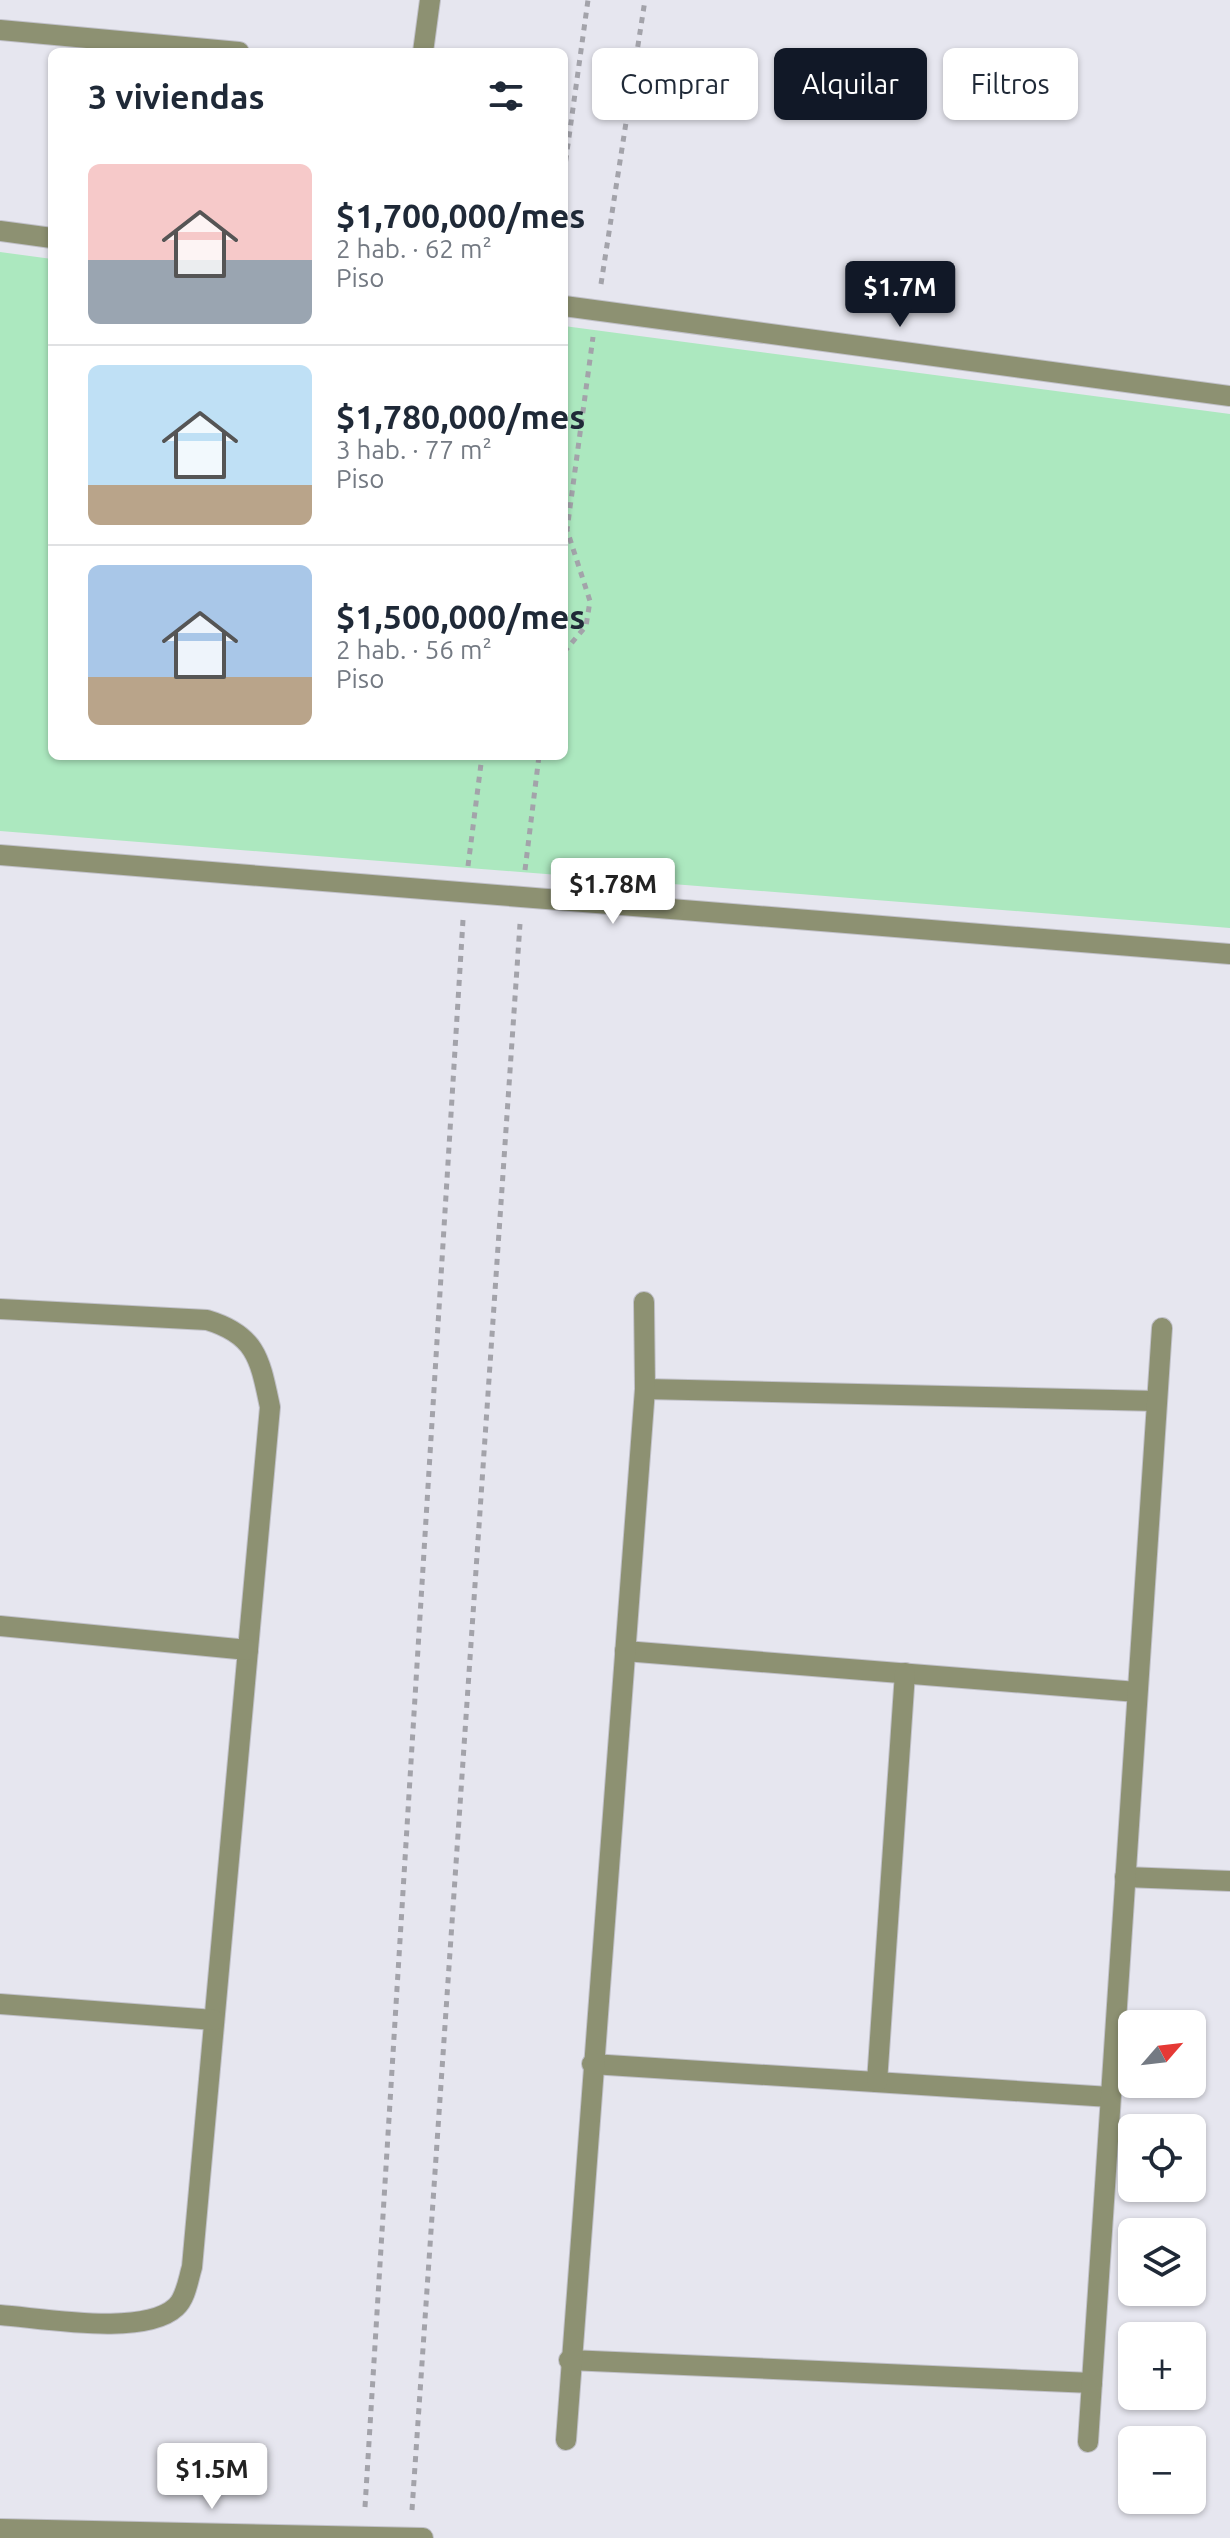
<!DOCTYPE html>
<html lang="es">
<head>
<meta charset="utf-8">
<style>
  :root { --surface:#fff; --page:#f2f2f3; --text:#1f2937; --muted:#747a83; --line:#e0e1e3; --accent:#111827 }
  body { margin:0; font-family:Ubuntu,sans-serif; background:var(--page); color:var(--text); height:100vh; display:flex; flex-direction:column; font-size:30px; white-space:nowrap }
  * { box-sizing:border-box; margin:0 }
  p { font-size:26px; color:var(--muted) }
  .icon { flex:none; width:44px; height:44px; fill:none; stroke:currentColor; stroke-width:2; stroke-linecap:round; stroke-linejoin:round }
  .map { position:relative; flex:1; overflow:hidden }
  .details { position:absolute; left:48px; top:48px; width:520px; height:712px; display:flex; flex-direction:column; background:var(--surface); border-radius:12px; box-shadow:0 2px 6px #0004 }
  .details>* { flex:none }
  .guide { position:absolute; left:592px; top:48px; width:518px; height:72px; display:flex; gap:16px }
  .needle { width:52px; rotate:62deg }
  .fabs { position:absolute; left:1118px; top:2010px; display:grid; gap:16px }
  .fabs a { display:grid; place-items:center; width:88px; height:88px; border-radius:12px; background:var(--surface); box-shadow:0 2px 6px #0004; font-size:40px }
  .price { position:absolute; translate:-50% -68px; padding:0 18px; border-radius:8px; background:#fff; color:#222; font-size:26px; line-height:52px; filter:drop-shadow(0 2px 4px #0008) }
  .price::after { content:''; position:absolute; left:50%; top:48px; width:24px; height:18px; margin-left:-12px; background:inherit; clip-path:polygon(0 0,100% 0,50% 100%) }
  .price.on { background:var(--accent); color:#fff }
  ul { padding:0; list-style:none }
  li { display:flex; align-items:center; gap:24px; height:200px; padding:0 40px }
  li+li { border-top:2px solid var(--line) }
  li span { display:grid; place-items:center; flex:none; width:224px; height:160px; border-radius:12px; color:#555 }
  li>.icon { margin-inline-start:auto }
  span .icon { width:96px; height:96px; fill:#fffc; stroke-width:1 }
  li b { font-size:34px }
  h2 { display:flex; justify-content:space-between; align-items:center; height:96px; padding:0 40px; font-size:34px }
  .chip { padding:0 28px; border-radius:12px; background:var(--surface); box-shadow:0 2px 6px #0004; font-size:28px; line-height:72px }
  .chip.on { background:var(--accent); color:#fff }
  .map>svg:first-child { display:block }
</style>
</head>
<body>
<div class="map">
<svg width="1230" height="2538" viewBox="0 0 1230 2538">
  <rect width="100%" height="100%" fill="#e6e6ef"/>
  <path fill="#ace8bf" d="M 0,252 L 52,259 L 52,756 L 564,756 L 564,326 L 1230,414 L 1230,928 L 0,831 Z"/>
  <g fill="none" stroke-linecap="round" stroke-linejoin="round">
    <defs>
      <g id="minor">
        <path d="M 0,30 L 239,52"/>
        <path d="M 423,52 L 430,0"/>
        <path d="M 0,231 L 52,238"/>
        <path d="M 564,306 L 1230,396"/>
        <path d="M 0,855 L 1230,954"/>
        <path d="M 0,1309 L 207,1320 C 257,1335 260,1360 270,1407 L 192,2267 C 188,2280 186,2298 176,2307 C 144,2337 42,2318 0,2315"/>
        <path d="M 645,1389 L 1156,1401"/>
        <path d="M 0,1626 L 248,1650"/>
        <path d="M 625,1651 L 1137,1692"/>
        <path d="M 1125,1877 L 1230,1881"/>
        <path d="M 0,2004 L 214,2020"/>
        <path d="M 592,2064 L 1110,2097"/>
        <path d="M 877,2082 L 905,1673"/>
        <path d="M 569,2360 L 1092,2383"/>
        <path d="M 566,2440 L 645,1389 L 644,1302"/>
        <path d="M 1088,2442 L 1162,1328"/>
        <path d="M 0,2529 L 423,2538"/>
      </g>
    </defs>
    <use href="#minor" stroke="#c1c1c9" stroke-width="22"/>
    <g stroke="#a3a3aa" stroke-width="5" stroke-dasharray="6 6" stroke-linecap="butt">
      <path d="M 564,173 L 588,0"/>
      <path d="M 601,284 L 645,0"/>
      <path d="M 564,652 L 586,626 L 590,601 L 567,530 L 593,337"/>
      <path d="M 468,866 L 482,756"/>
      <path d="M 525,870 L 539,756"/>
      <path d="M 365,2507 L 463,920"/>
      <path d="M 412,2510 L 520,924"/>
    </g>
    <use href="#minor" stroke="#8d9172" stroke-width="20"/>
  </g>
</svg>
<div class="fabs">
<a><svg class="needle" viewBox="-14 -14 28 28"><path d="M0-13l5 13h-10z" fill="#e53935"/><path d="M0 13l5-13h-10z" fill="#747a83"/></svg></a>
<a><svg class="icon" aria-label="locate" viewBox="0 0 24 24"><circle cx="12" cy="12" r="6"/><path d="M12 2v4M12 18v4M2 12h4M18 12h4"/></svg></a>
<a><svg class="icon" aria-label="layers" viewBox="0 0 24 24"><path d="M12 4l9 5-9 5-9-5zM3 14l9 5 9-5"/></svg></a>
<a>+</a>
<a>−</a>
</div>
<b class="price on" style="left:900px;top:329px">$1.7M</b>
<b class="price" style="left:613px;top:926px">$1.78M</b>
<b class="price" style="left:212px;top:2511px">$1.5M</b>
<div class="guide">
<a class="chip">Comprar</a>
<a class="chip on">Alquilar</a>
<a class="chip">Filtros</a>
</div>
<section class="details">
<h2>3 viviendas<svg class="icon" aria-label="filters" viewBox="0 0 24 24"><path d="M4 7h16M4 17h16"/><circle cx="9" cy="7" r="2"/><circle cx="15" cy="17" r="2"/></svg></h2>
<ul>
<li><span style="background:linear-gradient(#f6c9c9 60%,#9aa5b1 0)"><svg class="icon" aria-label="home" viewBox="0 0 24 24"><path d="M3 11l9-7 9 7M6 9v11h12V9"/></svg></span><div><b>$1,700,000/mes</b><p>2 hab. · 62 m²</p><p>Piso</p></div></li>
<li><span style="background:linear-gradient(#bfe0f5 75%,#b9a48a 0)"><svg class="icon" aria-label="home" viewBox="0 0 24 24"><path d="M3 11l9-7 9 7M6 9v11h12V9"/></svg></span><div><b>$1,780,000/mes</b><p>3 hab. · 77 m²</p><p>Piso</p></div></li>
<li><span style="background:linear-gradient(#a9c7e8 70%,#b9a48a 0)"><svg class="icon" aria-label="home" viewBox="0 0 24 24"><path d="M3 11l9-7 9 7M6 9v11h12V9"/></svg></span><div><b>$1,500,000/mes</b><p>2 hab. · 56 m²</p><p>Piso</p></div></li>
</ul>
</section>
</div>
</body>
</html>
